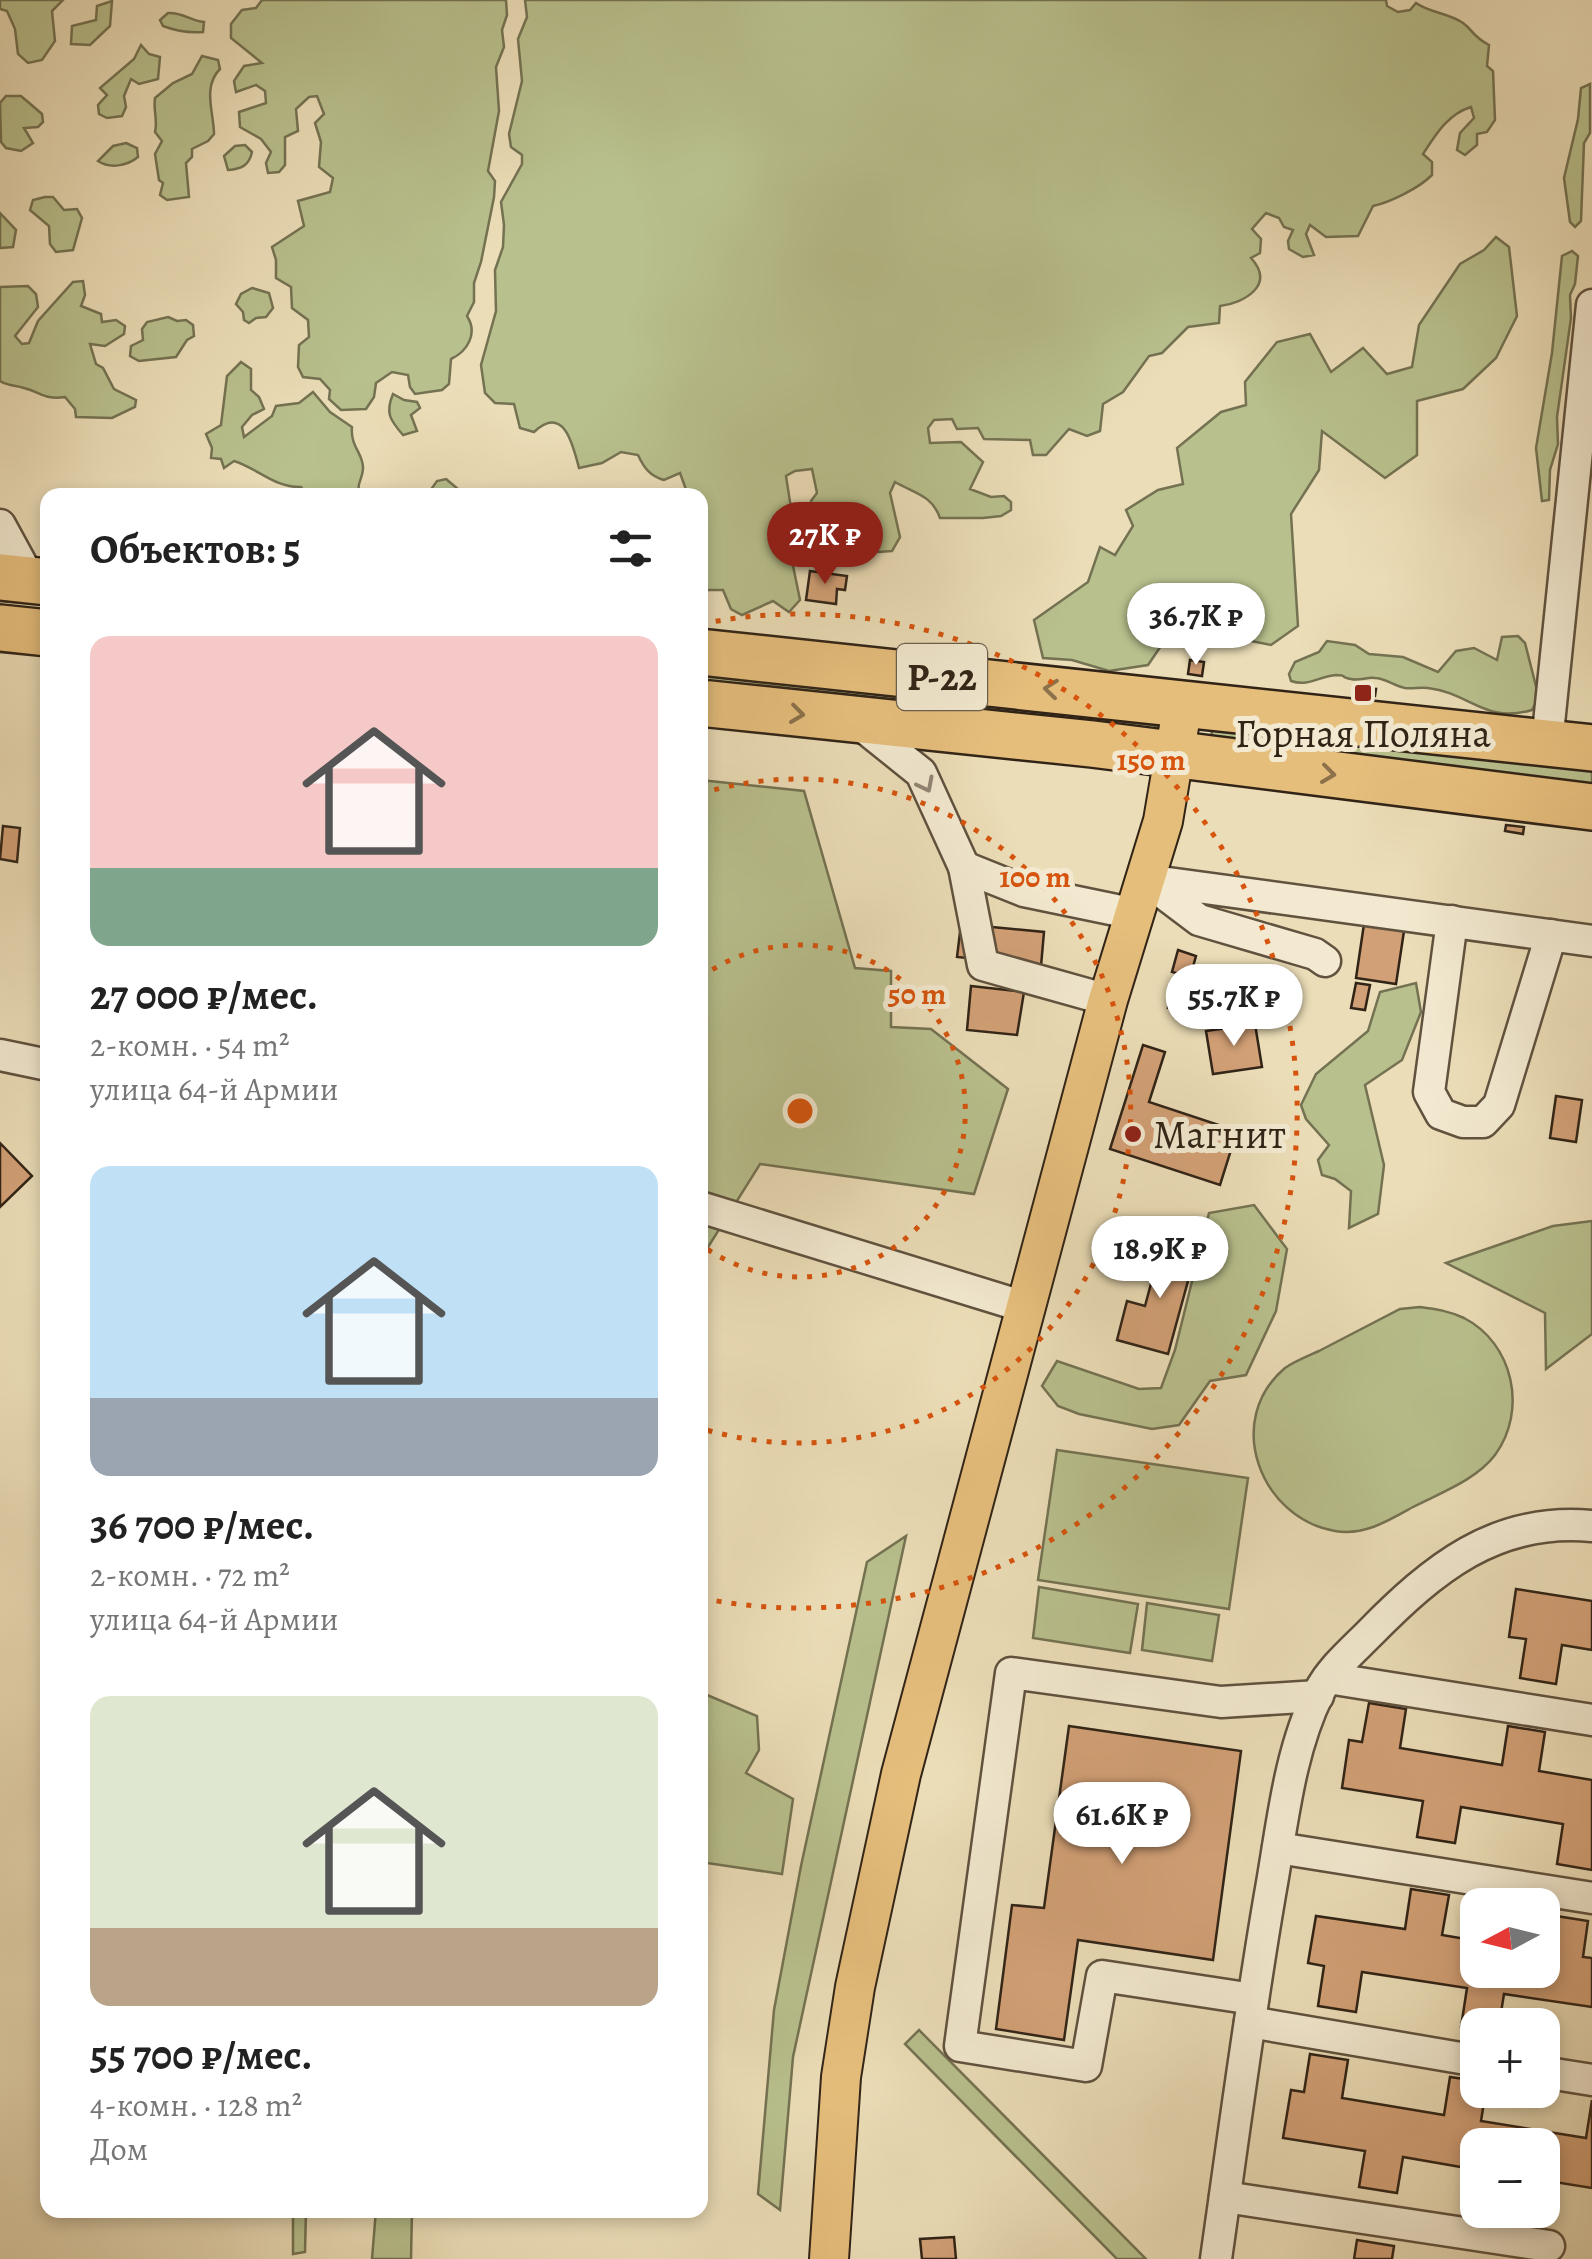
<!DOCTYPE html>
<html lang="ru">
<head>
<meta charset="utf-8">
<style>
  :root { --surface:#fff; --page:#f6f6f6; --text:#222; --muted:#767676; --accent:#8f2418 }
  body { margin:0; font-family:Alegreya,serif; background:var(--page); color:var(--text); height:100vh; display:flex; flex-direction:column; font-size:38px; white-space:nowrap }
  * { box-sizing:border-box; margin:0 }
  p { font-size:32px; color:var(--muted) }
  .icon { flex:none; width:55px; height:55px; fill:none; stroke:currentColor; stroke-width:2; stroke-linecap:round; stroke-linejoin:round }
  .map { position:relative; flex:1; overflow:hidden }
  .sheet { position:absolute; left:40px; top:488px; width:668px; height:1730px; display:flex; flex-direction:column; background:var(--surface); border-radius:20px; box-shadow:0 5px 15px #0003 }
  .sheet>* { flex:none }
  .needle { width:65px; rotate:263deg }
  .buttons { position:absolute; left:1460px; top:1888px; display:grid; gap:20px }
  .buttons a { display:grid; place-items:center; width:100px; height:100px; border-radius:20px; background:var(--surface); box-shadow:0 5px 15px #0003; font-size:50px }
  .price { position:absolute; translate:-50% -85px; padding:0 22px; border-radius:35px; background:#fff; color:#222; font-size:32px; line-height:65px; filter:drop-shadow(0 2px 5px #0008) }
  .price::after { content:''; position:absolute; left:50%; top:60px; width:30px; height:22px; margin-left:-15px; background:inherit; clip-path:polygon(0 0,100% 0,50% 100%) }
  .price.selected { background:var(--accent); color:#fff }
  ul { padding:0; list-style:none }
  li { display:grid; align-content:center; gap:20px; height:530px; padding:0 50px }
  li span { display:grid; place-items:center; height:310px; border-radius:20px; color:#555 }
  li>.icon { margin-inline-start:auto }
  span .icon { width:180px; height:180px; fill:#fffc; stroke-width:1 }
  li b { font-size:42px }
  h2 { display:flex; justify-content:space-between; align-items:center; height:120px; padding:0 50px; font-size:42px }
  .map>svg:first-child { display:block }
</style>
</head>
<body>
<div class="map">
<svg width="1592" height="2259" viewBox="0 0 1592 2259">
  <rect width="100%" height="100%" fill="#ebddb7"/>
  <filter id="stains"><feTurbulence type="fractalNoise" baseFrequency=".002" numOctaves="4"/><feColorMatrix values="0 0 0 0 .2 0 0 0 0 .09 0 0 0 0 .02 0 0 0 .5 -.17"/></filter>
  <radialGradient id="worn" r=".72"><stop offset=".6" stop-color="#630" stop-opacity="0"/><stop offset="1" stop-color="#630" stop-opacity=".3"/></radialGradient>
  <g fill="#b8c08d" stroke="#747252" stroke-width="2.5">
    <path d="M 0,0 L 63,0 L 52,11 L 55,41 L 42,60 L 28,63 L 18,54 L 15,29 L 7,11 L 0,9 Z"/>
    <path d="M 262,0 L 506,0 L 507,15 L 502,30 L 504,47 L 496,67 L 499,111 L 488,171 L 495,181 L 494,197 L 481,262 L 474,283 L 474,302 L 467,316 C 478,333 468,351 451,359 L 449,384 L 442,390 L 415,394 L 410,387 L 408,375 L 392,372 L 376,383 L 374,397 L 366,409 L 341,410 L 329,399 L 330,390 L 320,379 L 303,377 L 298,367 L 299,345 L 309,337 L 308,320 L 292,308 L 291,287 L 276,278 L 276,260 L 272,247 L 304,226 L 298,201 L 330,192 L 333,178 L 319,167 L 321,142 L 315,123 L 324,114 L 317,96 L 309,97 L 296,109 L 298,131 L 285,137 L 285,165 L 279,172 L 268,173 L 266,163 L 271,152 L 261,139 L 240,127 L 239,112 L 266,103 L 265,91 L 256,85 L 236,92 L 234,81 L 244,66 L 262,63 L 231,38 L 231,24 L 242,10 L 256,8 Z"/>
    <path d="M 525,0 L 1386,0 L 1387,6 L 1398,12 L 1410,10 L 1416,3 C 1430,13 1449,13 1463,23 C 1473,30 1472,36 1489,45 L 1487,66 L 1493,71 L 1495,120 L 1487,132 L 1477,134 L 1477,145 L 1465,155 L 1457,150 L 1460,133 L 1474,118 L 1471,107 C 1448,114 1436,134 1423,154 L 1432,162 L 1432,175 C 1419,188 1391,202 1373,206 L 1358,236 L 1326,237 L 1310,225 L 1306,234 L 1314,255 L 1303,257 L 1289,249 L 1288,241 L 1293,230 L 1284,227 L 1279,218 L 1266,213 L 1252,229 L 1261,239 L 1260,253 L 1251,258 C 1276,285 1244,303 1220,306 L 1219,323 L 1188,327 L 1162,353 L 1149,356 L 1123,392 L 1103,404 L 1100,431 L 1087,436 L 1069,429 L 1046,455 L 1033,455 L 1030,440 L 984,439 L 978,428 L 957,429 L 952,419 L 934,420 L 928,428 L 930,443 L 961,442 L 983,462 L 970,489 L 991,497 L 1004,496 L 1011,502 L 1011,510 L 1001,516 L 983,518 L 940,518 C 932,495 914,493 895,482 L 890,493 L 900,537 L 892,551 L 878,552 L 869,544 L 859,545 L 857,528 L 861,510 L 852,505 L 823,505 L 819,523 L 812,516 L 811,501 L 817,493 L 812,469 L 795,471 L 786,476 L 790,502 L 797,517 L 783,540 L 790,551 L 800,600 L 789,612 L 773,601 L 742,615 L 731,609 L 723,590 L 700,590 L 700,495 L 688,495 L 680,473 L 664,480 C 650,476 644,468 638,455 L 621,452 L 602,463 L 579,468 C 573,445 564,404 534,432 L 520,428 L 514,404 L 495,403 L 485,393 L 481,365 L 496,311 L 495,270 L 503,247 L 504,225 L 501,202 L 522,164 L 522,155 L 511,147 L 509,134 L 522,81 L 518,39 L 527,17 Z"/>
    <path d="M 112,1 L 110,26 L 90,45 L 71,44 L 72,26 L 96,20 L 97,6 Z"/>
    <path d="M 168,13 C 183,12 190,21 204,22 L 203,32 C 190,33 176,31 163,26 L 160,20 Z"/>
    <path d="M 141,45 L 149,54 L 160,57 L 158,79 L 139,84 L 131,79 L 124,96 L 126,107 L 122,116 L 107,118 L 99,114 L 98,105 L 107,95 L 100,88 L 134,59 Z"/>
    <path d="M 202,56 L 218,60 L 220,69 C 202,87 214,113 214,134 L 208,141 L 192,149 L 192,157 L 186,163 L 189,197 L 167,200 L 160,195 L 163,183 L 159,180 L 155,154 L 162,141 L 155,132 C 158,120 153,110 155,98 L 173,83 L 192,74 Z"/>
    <path d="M 1590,84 L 1590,133 L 1584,143 L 1581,221 L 1575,227 L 1570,222 L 1564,178 L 1578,119 L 1581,88 Z"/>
    <path d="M 6,96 L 21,96 L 42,114 L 43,122 L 38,127 L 24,128 L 33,143 L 21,151 L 6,148 L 1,142 L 0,103 Z"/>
    <path d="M 126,143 L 137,148 L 138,157 C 127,166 110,169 98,161 L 113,146 Z"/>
    <path d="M 245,145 L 252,152 C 249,166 241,169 228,170 L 224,156 L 235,146 Z"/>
    <path d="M 45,197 L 53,197 L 64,210 L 77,209 L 82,218 L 73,250 L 56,252 L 50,244 L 49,226 L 30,210 L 33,200 Z"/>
    <path d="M 0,213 L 16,230 L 13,247 L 0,248 Z"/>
    <path d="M 1496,237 L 1509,247 L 1517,316 L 1496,358 L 1463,389 L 1417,401 L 1417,455 L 1385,478 L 1322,431 L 1319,470 L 1291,514 L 1298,626 L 1271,645 L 1231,637 L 1200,617 L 1183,642 L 1167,637 L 1148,665 L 1109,671 L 1072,660 L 1043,658 L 1034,620 L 1088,582 L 1100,547 L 1115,555 L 1133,526 L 1126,510 L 1158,490 L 1183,484 L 1177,448 L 1221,412 L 1246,405 L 1245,382 L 1277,342 L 1310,334 L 1331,372 L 1363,348 L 1387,374 L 1412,367 L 1419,325 L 1460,264 L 1484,250 Z"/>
    <path d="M 1572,251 L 1578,256 L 1575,284 L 1570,295 L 1571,318 L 1557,417 L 1558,444 L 1550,470 L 1549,500 L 1542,501 L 1536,448 L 1552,353 L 1562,256 Z"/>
    <path d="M 83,281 L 85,295 L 81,306 L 101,314 L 102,322 L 116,320 L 125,326 L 124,334 L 105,346 L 90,344 L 96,364 L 103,368 L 114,389 L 136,400 L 135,407 L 112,418 L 76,417 L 75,409 L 65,397 C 44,400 41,392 24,388 C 15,385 9,386 0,381 L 0,287 L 28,286 L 36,294 L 38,307 L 15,336 L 22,344 L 29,343 L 38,321 L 73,282 Z"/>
    <path d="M 252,288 L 269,293 L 273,308 L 266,317 L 256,318 L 249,323 L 244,320 L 243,312 L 236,304 L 241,294 Z"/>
    <path d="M 168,317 L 177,321 L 186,320 L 193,325 L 194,336 L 187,340 L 176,357 L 139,361 L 130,356 L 131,346 L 143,340 L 142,329 L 147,322 Z"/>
    <path d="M 241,362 L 251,369 L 251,390 L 259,397 L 264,409 L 252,415 L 242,427 L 244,437 L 272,416 L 276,406 L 299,403 L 313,392 L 330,412 L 352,427 C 350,447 364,454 363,469 C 362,481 356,483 360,495 L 307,495 L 301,487 C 275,488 257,468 234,461 L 224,468 L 221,459 L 211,458 L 212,448 L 206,434 L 221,425 L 227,376 Z"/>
    <path d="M 393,394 L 404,400 L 417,402 L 420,408 L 411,415 L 417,431 L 403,435 C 390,420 385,413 393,394 Z"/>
    <path d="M 446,479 L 465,495 L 427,495 L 437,481 Z"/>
    <path d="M 1518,636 L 1525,643 L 1539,698 L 1532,710 C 1485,724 1470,693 1428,688 C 1420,687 1412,689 1405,688 C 1394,686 1385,678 1375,678 C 1367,677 1359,681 1351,679 C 1339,677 1348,675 1336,675 C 1319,676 1309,687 1291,681 L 1289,674 L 1295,662 L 1319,652 L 1327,641 L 1355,645 L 1369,654 L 1403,657 L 1438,672 L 1456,651 L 1474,648 L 1497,660 L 1502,637 Z"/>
    <path d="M 700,673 L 1153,725 L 1163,731 L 700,686 Z"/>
    <path d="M 1212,729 L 1592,770 L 1592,784 L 1211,742 Z"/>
    <path d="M 700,780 L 804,791 L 855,968 L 891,971 L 891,1027 L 931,1029 L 1008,1089 L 974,1194 L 760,1164 L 700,1260 Z"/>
    <path d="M 1416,983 L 1421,1012 L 1402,1060 L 1365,1085 L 1384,1165 L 1378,1214 L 1349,1228 L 1351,1191 L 1335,1179 L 1322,1175 L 1318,1160 L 1329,1145 L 1306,1119 L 1301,1105 L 1316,1074 L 1368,1031 L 1380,992 Z"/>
    <path d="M 1254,1205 L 1287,1249 L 1276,1311 L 1246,1375 L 1210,1381 L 1179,1425 L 1152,1429 L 1079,1414 L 1058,1406 L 1042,1386 L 1057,1361 L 1139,1389 L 1161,1388 L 1175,1350 L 1209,1213 Z"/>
    <path d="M 1592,1221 L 1592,1334 L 1546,1369 L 1545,1313 L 1446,1263 L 1553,1226 Z"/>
    <path d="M 1420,1307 C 1436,1309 1449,1311 1464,1318 C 1513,1343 1528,1410 1495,1455 C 1476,1480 1440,1493 1413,1507 C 1388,1521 1364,1536 1335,1531 C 1260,1518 1223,1420 1285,1368 C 1295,1361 1308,1356 1319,1351 C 1346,1337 1373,1323 1400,1309 Z"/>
    <path d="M 1057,1450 L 1248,1478 L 1229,1609 L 1038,1580 Z"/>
    <path d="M 906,1536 L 793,2057 L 780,2210 L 758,2194 L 774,2010 L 801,1866 L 867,1562 Z"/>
    <path d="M 1039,1587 L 1138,1604 L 1130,1653 L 1033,1638 Z"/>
    <path d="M 1147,1603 L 1219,1615 L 1212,1661 L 1142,1650 Z"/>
    <path d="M 700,1692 L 757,1716 L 759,1750 L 746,1773 L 793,1799 L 782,1874 L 700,1862 Z"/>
    <path d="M 919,2030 L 1146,2259 L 1117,2259 L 905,2044 Z"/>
    <path d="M 293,2210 L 306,2210 L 305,2252 L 293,2254 Z"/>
    <path d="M 376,2210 L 412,2210 L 411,2259 L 372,2259 Z"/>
  </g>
  <g fill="#d2a076" stroke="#312417" stroke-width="2.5">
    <path d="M 824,509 L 852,511 L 850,532 L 822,530 Z"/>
    <path d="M 810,571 L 847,576 L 845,590 L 837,589 L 836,604 L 806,600 Z"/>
    <path d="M 1190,660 L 1204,662 L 1202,676 L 1188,674 Z"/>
    <path d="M 1356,688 L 1376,689 L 1375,696 L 1356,695 Z"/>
    <path d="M 1506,825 L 1524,827 L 1523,834 L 1505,831 Z"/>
    <path d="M 3,826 L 20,828 L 17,862 L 0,859 Z"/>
    <path d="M 961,924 L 1044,932 L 1041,966 L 957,957 Z"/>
    <path d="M 1364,924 L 1404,931 L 1396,984 L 1356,978 Z"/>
    <path d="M 1178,950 L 1196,956 L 1190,977 L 1172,972 Z"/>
    <path d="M 1176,981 L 1199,990 L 1191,1015 L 1168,1008 Z"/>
    <path d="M 1356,983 L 1370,985 L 1365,1010 L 1351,1008 Z"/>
    <path d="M 971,986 L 1024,992 L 1017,1035 L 967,1030 Z"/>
    <path d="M 1255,1024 L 1262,1067 L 1213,1074 L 1206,1031 Z"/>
    <path d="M 1143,1045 L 1165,1052 L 1149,1102 L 1237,1131 L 1220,1185 L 1110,1149 Z"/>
    <path d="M 1556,1096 L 1582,1100 L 1576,1142 L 1550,1138 Z"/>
    <path d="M 0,1143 L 32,1176 L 0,1207 Z"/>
    <path d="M 1163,1239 L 1197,1248 L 1168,1354 L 1117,1340 L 1127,1301 L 1145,1306 Z"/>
    <path d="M 1516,1589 L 1592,1601 L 1592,1650 L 1562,1645 L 1556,1684 L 1520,1678 L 1526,1639 L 1509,1637 Z"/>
    <path d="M 1369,1703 L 1406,1709 L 1400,1748 L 1502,1765 L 1508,1726 L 1545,1732 L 1539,1771 L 1592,1780 L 1592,1870 L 1557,1864 L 1563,1824 L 1461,1807 L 1455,1843 L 1417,1837 L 1423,1801 L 1342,1788 L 1349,1740 L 1362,1742 Z"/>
    <path d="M 1069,1726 L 1241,1751 L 1213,1960 L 1078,1940 L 1064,2040 L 996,2029 L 1012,1905 L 1044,1908 Z"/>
    <path d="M 1411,1889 L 1449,1895 L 1442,1935 L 1478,1941 L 1478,1970 L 1542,1970 L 1542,1951 L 1550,1915 L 1588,1921 L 1583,1957 L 1592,1958 L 1592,2007 L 1504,1994 L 1499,2025 L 1478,2025 L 1478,2029 L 1461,2027 L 1467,1988 L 1362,1972 L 1356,2012 L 1318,2006 L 1324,1966 L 1308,1963 L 1316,1916 L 1405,1929 Z"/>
    <path d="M 1310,2054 L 1348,2060 L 1342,2098 L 1444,2115 L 1450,2077 L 1478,2081 L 1478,2090 L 1486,2090 L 1481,2121 L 1586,2138 L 1592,2100 L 1592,2188 L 1542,2180 L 1542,2145 L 1478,2145 L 1478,2170 L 1403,2157 L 1397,2193 L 1359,2187 L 1365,2151 L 1283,2138 L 1291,2090 L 1304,2092 Z"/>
    <path d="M 1499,2210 L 1538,2210 L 1536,2220 L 1498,2214 Z"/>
    <path d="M 954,2237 L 956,2259 L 922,2259 L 920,2239 Z"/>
    <path d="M 1357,2240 L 1394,2246 L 1392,2259 L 1354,2259 Z"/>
  </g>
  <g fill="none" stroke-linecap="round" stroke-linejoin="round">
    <defs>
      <g id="minor">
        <path d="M 0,525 L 30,580"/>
        <path d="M 855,720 L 921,773 L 964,867 L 983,965 L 1108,1000"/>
        <path d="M 1547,743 L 1592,305"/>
        <path d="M 964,867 L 1024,891 L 1135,914"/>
        <path d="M 1452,921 L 1429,1092 L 1441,1114 L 1463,1122 L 1483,1122 L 1499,1105 L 1551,935"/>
        <path d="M 1325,961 L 1315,954 L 1199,920 L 1146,880 L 1592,941"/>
        <path d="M 0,1055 L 48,1065"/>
        <path d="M 700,1207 L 1025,1307"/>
        <path d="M 1328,1678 L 1592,1720"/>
        <path d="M 1278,1848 L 1592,1898"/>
        <path d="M 1253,1999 L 1102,1976 L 1086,2066 L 960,2046 L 1011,1673 L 1221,1702 L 1318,1696"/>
        <path d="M 1250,2022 L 1478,2061"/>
        <path d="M 1542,2072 L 1592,2080"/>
        <path d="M 1225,2197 L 1549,2246"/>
        <path d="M 1216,2259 C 1234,2133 1250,2008 1272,1883 C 1283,1819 1290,1750 1319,1692 C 1331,1669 1351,1652 1369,1634 C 1433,1569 1495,1517 1592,1526"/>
      </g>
      <path id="major" d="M 829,2259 L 841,2077 L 855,1987 L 901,1774 L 1108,1000 L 1163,821 L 1183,703"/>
      <g id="highway">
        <path d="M 0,577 L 48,582"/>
        <path d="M 0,628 L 48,633"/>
        <path d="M 700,652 L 1592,748"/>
        <path d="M 700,703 L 1092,744 L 1592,807"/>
      </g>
    </defs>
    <use href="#minor" stroke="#60523f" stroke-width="35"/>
    <use href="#major" stroke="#312417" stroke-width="42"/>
    <use href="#highway" stroke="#312417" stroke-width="50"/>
    <use href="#minor" stroke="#f2e9d0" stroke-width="30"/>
    <use href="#major" stroke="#e6be7c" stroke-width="38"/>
    <use href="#highway" stroke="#e6be7c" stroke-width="45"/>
  </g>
  <defs><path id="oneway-chevron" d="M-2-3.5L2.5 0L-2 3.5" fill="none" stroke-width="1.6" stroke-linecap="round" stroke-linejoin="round" transform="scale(2.5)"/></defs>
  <g stroke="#8c714a">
    <use href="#oneway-chevron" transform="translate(1051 689) rotate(-174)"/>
    <use href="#oneway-chevron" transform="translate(797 714) rotate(7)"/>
    <use href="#oneway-chevron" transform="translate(1328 774) rotate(7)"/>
  </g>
  <use stroke="#928674" href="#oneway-chevron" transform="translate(926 785) rotate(63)"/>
  <g fill="none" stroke="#d6540d" stroke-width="5" stroke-dasharray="5 10">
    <path d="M700 978A166 166 0 1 1 700 1244"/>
    <path d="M700 794A332 332 0 1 1 700 1428"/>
    <path d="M701 624A497 497 0 1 1 701 1598"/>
  </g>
  <g fill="#8f2418" stroke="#f2e9d0" stroke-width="4">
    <rect x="1353" y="683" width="20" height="20" rx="5"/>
    <circle cx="1133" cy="1134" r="10"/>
  </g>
  <g text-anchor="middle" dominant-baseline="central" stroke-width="10" stroke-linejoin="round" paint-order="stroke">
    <rect fill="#f2e9d0" stroke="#6b5f4e" stroke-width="2.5" x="897" y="644" width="90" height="66" rx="8"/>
    <g font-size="38" font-weight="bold" fill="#312417">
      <text x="942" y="677">Р-22</text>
    </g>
    <g font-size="40" fill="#312417" stroke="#f2e9d0">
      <text x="1363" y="733">Горная Поляна</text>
      <text x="1153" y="1134" text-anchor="start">Магнит</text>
    </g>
  </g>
  <circle cx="800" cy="1111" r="15" fill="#d6540d" stroke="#f2e9d0" stroke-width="5"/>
  <g font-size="30" text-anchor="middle" font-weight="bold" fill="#d6540d" stroke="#f2e9d0" stroke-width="10" stroke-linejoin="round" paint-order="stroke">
    <text x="1151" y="770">150 m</text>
    <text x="1035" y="887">100 m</text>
    <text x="917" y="1004">50 m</text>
  </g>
  <rect width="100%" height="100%" filter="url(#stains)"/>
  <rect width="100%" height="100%" fill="url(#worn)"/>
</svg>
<div class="buttons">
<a><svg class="needle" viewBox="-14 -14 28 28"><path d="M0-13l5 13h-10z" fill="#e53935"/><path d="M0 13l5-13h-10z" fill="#767676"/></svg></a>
<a>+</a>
<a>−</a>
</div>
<b class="price selected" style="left:825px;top:587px">27K ₽</b>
<b class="price" style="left:1196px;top:668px">36.7K ₽</b>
<b class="price" style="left:1234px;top:1049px">55.7K ₽</b>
<b class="price" style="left:1160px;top:1301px">18.9K ₽</b>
<b class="price" style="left:1122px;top:1867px">61.6K ₽</b>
<section class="sheet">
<h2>Объектов: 5<svg class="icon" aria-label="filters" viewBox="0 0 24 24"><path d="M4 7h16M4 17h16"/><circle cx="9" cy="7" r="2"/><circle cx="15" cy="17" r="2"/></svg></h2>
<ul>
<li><span style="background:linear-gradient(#f6c9c9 75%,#7fa58c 0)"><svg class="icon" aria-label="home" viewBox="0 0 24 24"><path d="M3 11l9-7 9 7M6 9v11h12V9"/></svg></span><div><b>27 000 ₽/мес.</b><p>2-комн. · 54 m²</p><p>улица 64-й Армии</p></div></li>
<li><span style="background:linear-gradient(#bfe0f5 75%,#9aa5b1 0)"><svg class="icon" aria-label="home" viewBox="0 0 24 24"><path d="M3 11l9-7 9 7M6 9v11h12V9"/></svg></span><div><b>36 700 ₽/мес.</b><p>2-комн. · 72 m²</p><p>улица 64-й Армии</p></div></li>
<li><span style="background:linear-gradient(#dfe7d0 75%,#b9a48a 0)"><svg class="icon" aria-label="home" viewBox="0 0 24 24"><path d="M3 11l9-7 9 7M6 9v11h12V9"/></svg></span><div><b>55 700 ₽/мес.</b><p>4-комн. · 128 m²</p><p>Дом</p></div></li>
</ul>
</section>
</div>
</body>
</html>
